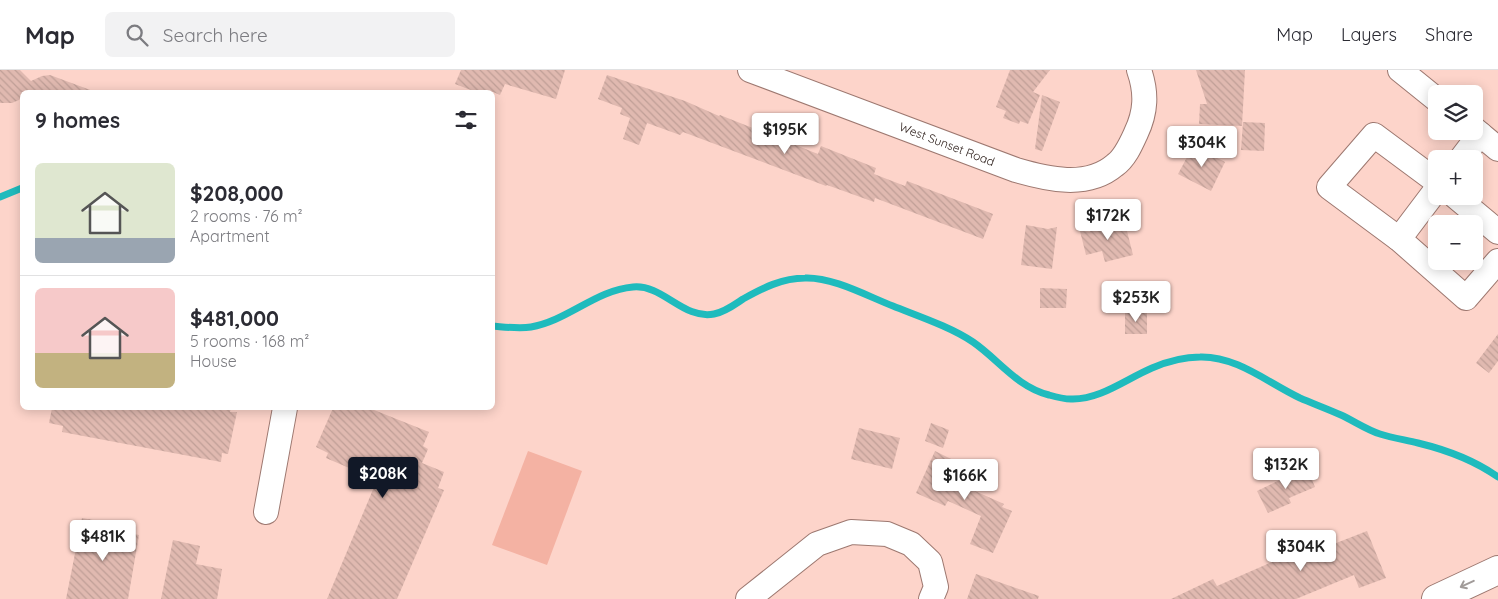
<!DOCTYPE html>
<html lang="en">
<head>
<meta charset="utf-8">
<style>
  :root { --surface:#fff; --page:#f2f2f3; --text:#2b2b33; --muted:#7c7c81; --line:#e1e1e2; --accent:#111827 }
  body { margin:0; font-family:Quicksand,sans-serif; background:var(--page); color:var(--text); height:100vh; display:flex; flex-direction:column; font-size:19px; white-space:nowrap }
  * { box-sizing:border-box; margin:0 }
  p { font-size:16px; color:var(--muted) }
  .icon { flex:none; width:28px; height:28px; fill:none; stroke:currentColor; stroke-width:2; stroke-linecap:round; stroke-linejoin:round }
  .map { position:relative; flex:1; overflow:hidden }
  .side { position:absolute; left:20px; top:20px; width:475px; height:320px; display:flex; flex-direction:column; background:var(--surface); border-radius:8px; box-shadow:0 2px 12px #0003 }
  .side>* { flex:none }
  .controls { position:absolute; left:1428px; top:15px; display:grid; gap:10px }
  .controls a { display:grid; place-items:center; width:55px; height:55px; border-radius:8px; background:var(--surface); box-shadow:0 2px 12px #0003; font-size:25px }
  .price { position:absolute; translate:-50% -42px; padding:0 11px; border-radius:5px; background:#fff; color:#222; font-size:16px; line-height:32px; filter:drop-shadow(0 1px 2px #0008) }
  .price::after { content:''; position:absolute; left:50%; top:30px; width:15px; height:11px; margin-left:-8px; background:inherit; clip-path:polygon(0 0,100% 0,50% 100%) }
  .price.selected { background:var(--accent); color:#fff }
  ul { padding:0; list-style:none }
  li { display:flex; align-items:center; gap:15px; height:125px; padding:0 15px }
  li+li { border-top:1px solid var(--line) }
  li span { display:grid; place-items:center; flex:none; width:140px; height:100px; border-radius:8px; color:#555 }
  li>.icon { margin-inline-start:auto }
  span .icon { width:60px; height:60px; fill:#fffc; stroke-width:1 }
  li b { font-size:21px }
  h2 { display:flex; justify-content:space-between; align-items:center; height:60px; padding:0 15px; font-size:21px }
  header { display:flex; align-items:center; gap:30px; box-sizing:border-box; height:70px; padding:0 25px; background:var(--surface); border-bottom:1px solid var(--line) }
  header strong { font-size:24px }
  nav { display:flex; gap:28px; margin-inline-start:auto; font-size:18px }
  .search { width:350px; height:45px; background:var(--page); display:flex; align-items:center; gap:12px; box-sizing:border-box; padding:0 18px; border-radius:8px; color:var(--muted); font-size:19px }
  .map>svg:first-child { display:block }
</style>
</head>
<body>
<header>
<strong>Map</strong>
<div class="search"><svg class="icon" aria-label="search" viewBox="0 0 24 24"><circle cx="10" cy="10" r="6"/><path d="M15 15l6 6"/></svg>Search here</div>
<nav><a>Map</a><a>Layers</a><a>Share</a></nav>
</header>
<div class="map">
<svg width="1498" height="529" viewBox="0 0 1498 529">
  <defs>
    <pattern id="building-back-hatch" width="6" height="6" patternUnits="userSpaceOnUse" patternTransform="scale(1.25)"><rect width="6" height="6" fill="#e0b9b0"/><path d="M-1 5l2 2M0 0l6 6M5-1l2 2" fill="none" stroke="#c09f97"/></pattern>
  </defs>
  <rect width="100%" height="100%" fill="#fdd4ca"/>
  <path fill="#f4b2a3" d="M 528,381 L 582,401 L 547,495 L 492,475 Z"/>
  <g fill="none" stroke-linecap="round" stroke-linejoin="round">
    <g stroke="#1fbbbd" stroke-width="7">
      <path d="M 0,127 L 22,118"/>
      <path d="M 492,256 C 505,257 519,259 531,257 C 567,251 596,220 633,217 C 663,214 683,250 714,244 C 725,242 734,235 743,229 C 763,218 782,208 805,208 C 833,207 867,226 893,236 C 918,246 951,257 973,272 C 999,290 1017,317 1049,325 C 1056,327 1064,329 1071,329 C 1100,330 1126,309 1152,298 C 1166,292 1185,287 1200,287 C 1237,286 1268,313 1300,328 C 1314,334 1328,339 1341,345 C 1354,351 1367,360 1380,364 C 1392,368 1406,370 1418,373 C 1447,380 1474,390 1498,407"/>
    </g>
  </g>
  <g fill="url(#building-back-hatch)">
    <path d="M 0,0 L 20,0 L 31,11 L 42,6 L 50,5 L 93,21 L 92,22 L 22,22 L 22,27 L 19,30 L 12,33 L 0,33 Z"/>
    <path d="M 461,0 L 565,0 L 556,29 L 505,14 L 500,25 L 493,22 L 476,22 L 455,14 Z"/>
    <path d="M 1010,0 L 1050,0 L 1033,22 L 1040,25 L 1028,54 L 1020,51 L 1019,54 L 1003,48 L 1006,41 L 996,37 Z"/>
    <path d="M 1196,0 L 1245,0 L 1242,56 L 1199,54 L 1200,34 L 1207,34 Z"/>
    <path d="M 607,5 L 685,31 L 719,46 L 720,45 L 818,84 L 821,76 L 876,98 L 874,104 L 905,116 L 907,111 L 993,144 L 983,169 L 875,128 L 874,132 L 827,115 L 826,116 L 683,62 L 680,65 L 647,53 L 639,75 L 623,69 L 630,48 L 620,44 L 622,38 L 598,29 Z"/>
    <path d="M 1042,25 L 1060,32 L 1042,81 L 1035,79 Z"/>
    <path d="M 1243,52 L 1265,53 L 1264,81 L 1241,80 Z"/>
    <path d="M 1193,76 L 1225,92 L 1211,121 L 1178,104 Z"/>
    <path d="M 1124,149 L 1133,185 L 1105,192 L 1102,181 L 1086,185 L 1080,161 L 1090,162 L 1089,158 Z"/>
    <path d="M 1026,155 L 1048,159 L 1057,157 L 1052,199 L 1021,195 Z"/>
    <path d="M 1040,218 L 1067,219 L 1066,238 L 1040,238 Z"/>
    <rect x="1125" y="242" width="22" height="22"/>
    <path d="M 1498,264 L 1498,291 L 1489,303 L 1476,293 Z"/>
    <path d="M 52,338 L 231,338 L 230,342 L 237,342 L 228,384 L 222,383 L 221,392 L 62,362 L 63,356 L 49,353 Z"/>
    <path d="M 333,338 L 369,338 L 429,362 L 423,376 L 428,379 L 422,393 L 444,402 L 438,418 L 444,420 L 397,529 L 327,529 L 377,410 L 326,388 L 328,383 L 316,377 Z"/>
    <path d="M 931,353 L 949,360 L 943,378 L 925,371 Z"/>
    <path d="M 859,358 L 900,368 L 892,399 L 851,389 Z"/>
    <path d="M 935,381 L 951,389 L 946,399 L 970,410 L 966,417 L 1004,434 L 1002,437 L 1012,441 L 993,483 L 970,474 L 981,446 L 948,431 L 945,436 L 916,423 Z"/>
    <path d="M 1307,397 L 1315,417 L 1289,428 L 1291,433 L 1268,443 L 1257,421 Z"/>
    <path d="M 82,448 L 131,457 L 130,463 L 139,465 L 128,529 L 66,529 Z"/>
    <path d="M 1367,461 L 1386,508 L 1359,518 L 1354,505 L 1296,529 L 1171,529 L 1213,509 L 1217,516 L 1286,486 L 1283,480 L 1320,463 L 1326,477 Z"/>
    <path d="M 173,470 L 200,476 L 196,494 L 222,499 L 217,529 L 161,529 Z"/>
    <path d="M 976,504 L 1039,526 L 1038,529 L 967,529 Z"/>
  </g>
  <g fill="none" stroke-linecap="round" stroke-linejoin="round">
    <defs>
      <g id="minor">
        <path d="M 750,0 L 1016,100 C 1047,109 1087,119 1115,95 C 1125,88 1131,74 1136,63 C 1146,42 1147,23 1139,0"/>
        <path d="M 1400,0 L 1436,29"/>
        <path d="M 1474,59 L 1498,79"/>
        <path d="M 1461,89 L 1480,64"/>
        <path d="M 1436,111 L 1374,65 L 1329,117 L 1399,169 L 1466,228 L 1498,191"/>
        <path d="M 1455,126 L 1498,162"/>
        <path d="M 1399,169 L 1436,120"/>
        <path d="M 266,442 L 285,338"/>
        <path d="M 748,529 L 817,474 L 851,462 L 887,464 L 911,474 L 930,492 L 936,517 L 931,529"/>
      </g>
      <path id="major" d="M 1436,529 L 1498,500"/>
    </defs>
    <use href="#minor" stroke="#9d7870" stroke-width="26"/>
    <use href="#major" stroke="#9d7870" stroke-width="30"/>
    <use href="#minor" stroke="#fff" stroke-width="24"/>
    <use href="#major" stroke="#fff" stroke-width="28"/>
  </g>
  <defs><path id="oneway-shaft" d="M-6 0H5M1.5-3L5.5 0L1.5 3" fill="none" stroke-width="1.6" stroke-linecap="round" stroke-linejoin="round" transform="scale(1.25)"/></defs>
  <use stroke="#a19b99" href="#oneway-shaft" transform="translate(1467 514) rotate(155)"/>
  <g text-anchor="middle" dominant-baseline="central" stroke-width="4.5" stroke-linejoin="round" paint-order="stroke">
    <g font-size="12" fill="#2e201c" stroke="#fff">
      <text transform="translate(947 74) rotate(21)">West Sunset Road</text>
    </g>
  </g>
</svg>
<div class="controls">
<a><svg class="icon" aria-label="layers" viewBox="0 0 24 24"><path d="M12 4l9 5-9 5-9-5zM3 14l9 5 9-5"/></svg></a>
<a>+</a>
<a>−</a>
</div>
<b class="price" style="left:785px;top:85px">$195K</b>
<b class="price" style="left:1202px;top:98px">$304K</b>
<b class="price" style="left:1108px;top:171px">$172K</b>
<b class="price" style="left:1136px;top:253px">$253K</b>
<b class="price" style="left:1286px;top:420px">$132K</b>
<b class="price selected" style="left:383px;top:429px">$208K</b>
<b class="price" style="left:965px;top:431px">$166K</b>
<b class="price" style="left:103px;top:492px">$481K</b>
<b class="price" style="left:1301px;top:502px">$304K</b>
<section class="side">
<h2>9 homes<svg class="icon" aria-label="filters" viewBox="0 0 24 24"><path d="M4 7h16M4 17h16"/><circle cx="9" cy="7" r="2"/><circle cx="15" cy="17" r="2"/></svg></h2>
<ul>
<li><span style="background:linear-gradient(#dfe7d0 75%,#9aa5b1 0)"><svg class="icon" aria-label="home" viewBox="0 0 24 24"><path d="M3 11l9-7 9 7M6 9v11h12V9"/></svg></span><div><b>$208,000</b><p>2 rooms · 76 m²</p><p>Apartment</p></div></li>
<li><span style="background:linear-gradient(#f6c9c9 65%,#c2b280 0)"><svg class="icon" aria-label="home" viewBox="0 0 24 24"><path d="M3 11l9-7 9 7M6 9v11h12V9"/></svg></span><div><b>$481,000</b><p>5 rooms · 168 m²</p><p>House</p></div></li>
</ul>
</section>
</div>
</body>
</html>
